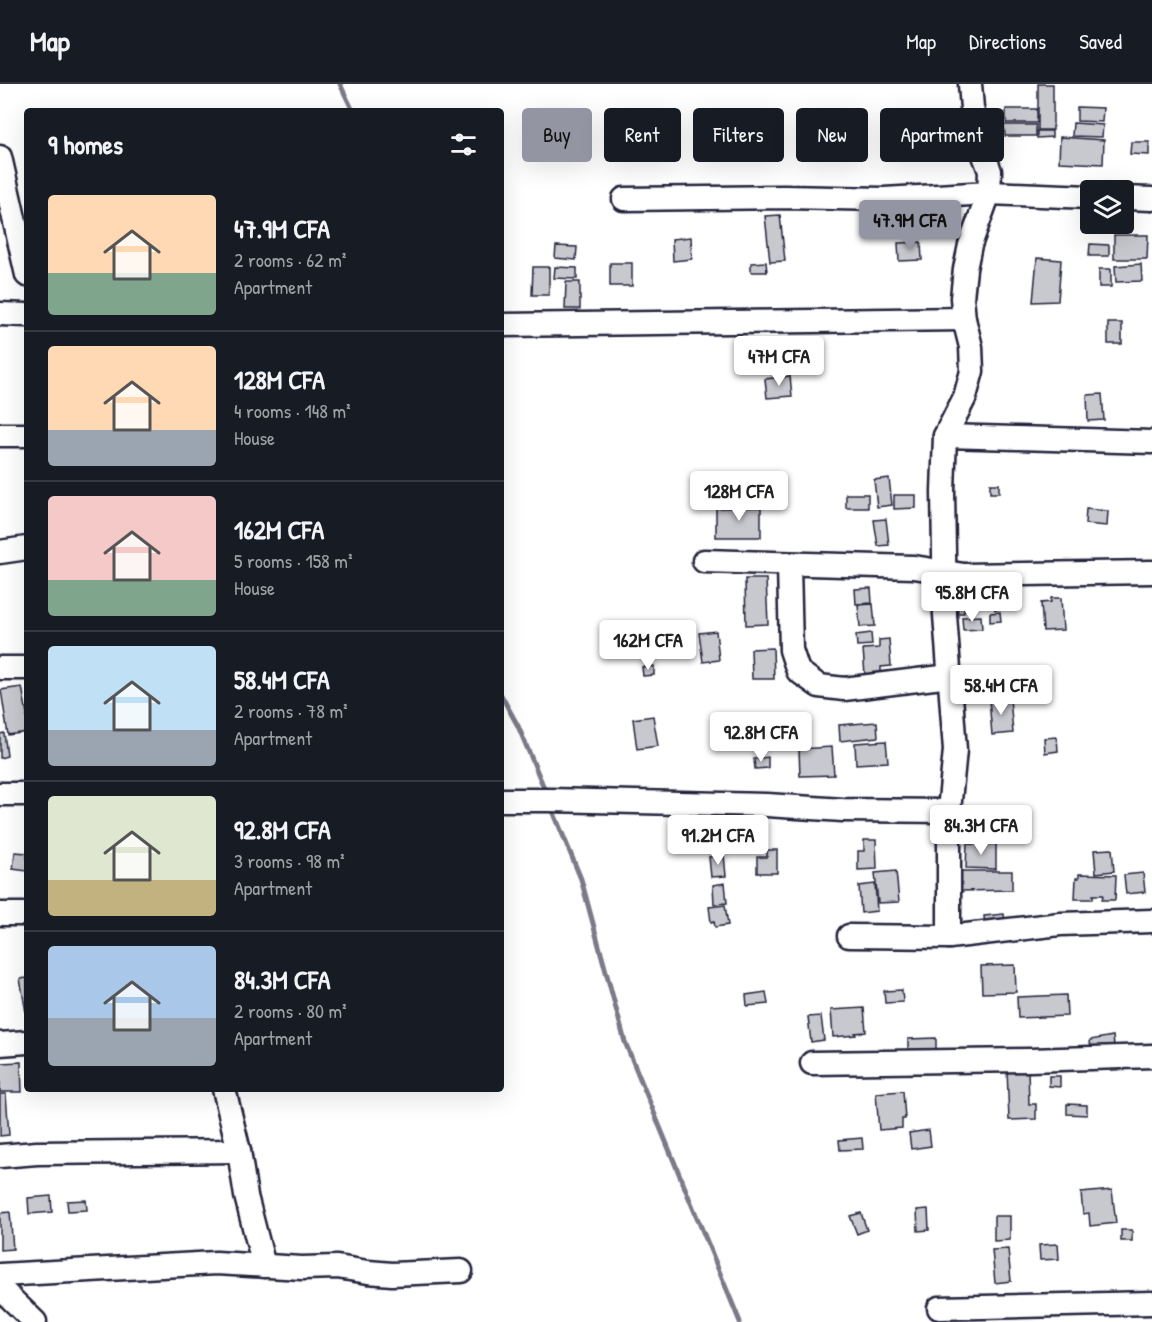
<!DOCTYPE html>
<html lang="en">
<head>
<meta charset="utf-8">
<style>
  :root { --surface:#171b24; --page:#242831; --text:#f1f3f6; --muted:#9ea1a6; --line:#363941; --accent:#9495a2 }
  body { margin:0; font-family:"Patrick Hand",sans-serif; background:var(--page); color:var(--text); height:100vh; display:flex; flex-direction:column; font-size:22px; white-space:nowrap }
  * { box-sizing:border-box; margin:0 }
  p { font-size:20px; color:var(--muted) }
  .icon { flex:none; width:33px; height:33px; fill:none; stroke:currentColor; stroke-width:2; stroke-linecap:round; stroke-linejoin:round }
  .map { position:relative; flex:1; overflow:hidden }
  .details { position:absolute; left:24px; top:24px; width:480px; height:984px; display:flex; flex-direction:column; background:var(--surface); border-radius:6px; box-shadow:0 6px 24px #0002 }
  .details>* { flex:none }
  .hud { position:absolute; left:522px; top:24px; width:540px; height:54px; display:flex; gap:12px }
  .fabs { position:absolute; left:1080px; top:96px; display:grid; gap:12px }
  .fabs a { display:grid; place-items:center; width:54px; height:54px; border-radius:6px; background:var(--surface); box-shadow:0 6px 24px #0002; font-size:30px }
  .price { position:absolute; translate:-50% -51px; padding:0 14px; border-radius:6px; background:#fff; color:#222; font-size:20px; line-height:39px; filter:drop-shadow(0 2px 3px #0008) }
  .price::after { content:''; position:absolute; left:50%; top:36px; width:18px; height:14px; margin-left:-9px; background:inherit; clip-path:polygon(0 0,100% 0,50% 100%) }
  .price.current { background:var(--accent); color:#111 }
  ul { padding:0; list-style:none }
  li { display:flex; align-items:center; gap:18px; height:150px; padding:0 24px }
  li+li { border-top:2px solid var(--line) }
  li span { display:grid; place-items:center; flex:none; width:168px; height:120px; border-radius:6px; color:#555 }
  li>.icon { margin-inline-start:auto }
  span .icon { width:72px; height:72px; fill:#fffc; stroke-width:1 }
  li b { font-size:26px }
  h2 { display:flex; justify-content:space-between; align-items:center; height:72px; padding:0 24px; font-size:26px }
  .pill { padding:0 21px; border-radius:6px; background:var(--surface); box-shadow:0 6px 24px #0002; font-size:21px; line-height:54px }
  .pill.current { background:var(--accent); color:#111 }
  header { display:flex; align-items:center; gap:36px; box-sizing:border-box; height:84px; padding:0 30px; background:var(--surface); border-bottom:2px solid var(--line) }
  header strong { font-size:28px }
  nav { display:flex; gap:33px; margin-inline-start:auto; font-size:21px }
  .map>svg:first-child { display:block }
</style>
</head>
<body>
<header>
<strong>Map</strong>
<nav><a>Map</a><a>Directions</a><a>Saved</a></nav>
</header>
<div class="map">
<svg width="1152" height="1238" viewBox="0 0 1152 1238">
  <rect width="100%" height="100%" fill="#fff"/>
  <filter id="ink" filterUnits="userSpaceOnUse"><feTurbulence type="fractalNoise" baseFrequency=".0167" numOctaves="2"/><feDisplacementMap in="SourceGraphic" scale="12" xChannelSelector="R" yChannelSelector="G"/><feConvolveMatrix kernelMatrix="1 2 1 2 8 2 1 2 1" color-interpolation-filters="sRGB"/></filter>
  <g filter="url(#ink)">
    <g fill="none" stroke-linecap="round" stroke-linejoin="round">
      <g stroke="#7a7a88" stroke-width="5">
        <path d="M 340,0 L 353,27"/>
        <path d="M 501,611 L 518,642 L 547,711"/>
        <path d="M 551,722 L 581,795 L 625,958 L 740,1238"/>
      </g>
    </g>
    <g fill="#c8c8cf" stroke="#22223b" stroke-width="1.5">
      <rect x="1038" y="0" width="15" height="46"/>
      <path d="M 1077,23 L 1103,24 L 1102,38 L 1077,37 Z"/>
      <rect x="1006" y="25" width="31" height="14"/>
      <path d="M 1073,39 L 1103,41 L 1102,53 L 1072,52 Z"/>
      <path d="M 1004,41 L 1036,41 L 1036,52 L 1005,52 Z"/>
      <path d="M 1037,47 L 1052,47 L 1052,53 L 1037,54 Z"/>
      <path d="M 1060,53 L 1104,56 L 1103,80 L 1059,78 Z"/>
      <path d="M 1131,58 L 1149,58 L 1149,71 L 1130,70 Z"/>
      <path d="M 780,131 L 785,177 L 770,178 L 765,132 Z"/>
      <path d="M 1114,151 L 1148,151 L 1147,175 L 1114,175 Z"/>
      <path d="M 691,153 L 692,175 L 673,177 L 672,155 Z"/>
      <path d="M 921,158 L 922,176 L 899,177 L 898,159 Z"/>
      <path d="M 1090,160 L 1109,161 L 1109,172 L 1089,172 Z"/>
      <path d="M 556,162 L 577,163 L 576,176 L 555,174 Z"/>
      <path d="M 1037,174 L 1061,176 L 1058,217 L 1033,218 Z"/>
      <path d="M 766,178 L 767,188 L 751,188 L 751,179 Z"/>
      <rect x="610" y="179" width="22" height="23"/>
      <path d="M 1141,180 L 1142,197 L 1116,198 L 1115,182 Z"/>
      <path d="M 533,183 L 549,183 L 549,211 L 532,211 Z"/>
      <path d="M 555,183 L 577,184 L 577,195 L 554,194 Z"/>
      <rect x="1099" y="185" width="12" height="18"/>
      <path d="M 566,198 L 580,198 L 580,225 L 565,225 Z"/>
      <rect x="1108" y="239" width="14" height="21"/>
      <path d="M 790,292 L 792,312 L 767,314 L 765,295 Z"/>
      <path d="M 1102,310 L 1104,336 L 1088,337 L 1087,311 Z"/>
      <path d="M 889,394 L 892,421 L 877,423 L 874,396 Z"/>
      <rect x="990" y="400" width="9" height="9"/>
      <rect x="846" y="410" width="22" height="14"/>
      <path d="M 894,411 L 916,411 L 916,424 L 894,425 Z"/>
      <path d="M 761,423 L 761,453 L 716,453 L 716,424 Z"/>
      <path d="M 1086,425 L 1108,427 L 1107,442 L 1085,440 Z"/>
      <path d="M 886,435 L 889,461 L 878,462 L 874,436 Z"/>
      <path d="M 745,495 L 766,495 L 768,540 L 746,541 Z"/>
      <path d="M 1005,502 L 1007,524 L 995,526 L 993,503 Z"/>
      <path d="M 871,504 L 872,519 L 856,520 L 855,505 Z"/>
      <rect x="952" y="512" width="12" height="17"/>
      <path d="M 1051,514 L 1061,514 L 1063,546 L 1043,547 L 1041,519 L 1051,518 Z"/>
      <path d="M 873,520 L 875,542 L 860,543 L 858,521 Z"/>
      <path d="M 1000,528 L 1001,537 L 990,538 L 990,529 Z"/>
      <path d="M 981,532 L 982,545 L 963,546 L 962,533 Z"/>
      <path d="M 716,547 L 719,576 L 703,578 L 699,549 Z"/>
      <path d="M 657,548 L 659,567 L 629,571 L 626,553 Z"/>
      <path d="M 871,549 L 872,561 L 857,562 L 856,551 Z"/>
      <path d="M 889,555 L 891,582 L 881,583 L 881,590 L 865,591 L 863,565 L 879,564 L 879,556 Z"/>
      <path d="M 773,564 L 774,595 L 752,595 L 751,565 Z"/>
      <path d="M 654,582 L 654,591 L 643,592 L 642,583 Z"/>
      <path d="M 22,603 L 27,630 L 27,648 L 8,651 L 1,606 Z"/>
      <path d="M 1010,614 L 1013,649 L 992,651 L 989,615 Z"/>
      <path d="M 653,632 L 658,662 L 637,665 L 633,635 Z"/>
      <path d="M 877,638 L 878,653 L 840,657 L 839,641 Z"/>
      <path d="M 4,649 L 7,672 L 0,674 L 0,650 Z"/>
      <path d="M 1057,653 L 1058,667 L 1045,669 L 1044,654 Z"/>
      <path d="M 886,657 L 888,678 L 856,680 L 855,659 Z"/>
      <path d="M 832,663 L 834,691 L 800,692 L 799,665 Z"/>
      <path d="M 768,673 L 768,684 L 755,685 L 754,675 Z"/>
      <path d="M 864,756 L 876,756 L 877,785 L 858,786 L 858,767 L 864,767 Z"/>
      <path d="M 967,760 L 996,760 L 996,785 L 966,784 Z"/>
      <path d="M 1112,765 L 1114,787 L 1096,789 L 1094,766 Z"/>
      <path d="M 767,766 L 777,766 L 777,789 L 757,789 L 757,773 L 767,773 Z"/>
      <path d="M 15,768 L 27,769 L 27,787 L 13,785 Z"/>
      <path d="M 724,771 L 726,792 L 711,793 L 709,773 Z"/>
      <path d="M 896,787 L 899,818 L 878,819 L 875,789 Z"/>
      <path d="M 960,787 L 1012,787 L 1012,806 L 960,807 Z"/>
      <path d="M 1143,789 L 1145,808 L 1126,810 L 1124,791 Z"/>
      <path d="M 1079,790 L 1116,791 L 1115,816 L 1102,816 L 1103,811 L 1093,811 L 1093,815 L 1075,815 L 1076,794 L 1079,794 Z"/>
      <path d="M 725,799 L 727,819 L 714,820 L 713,801 Z"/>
      <path d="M 875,800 L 877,827 L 861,829 L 859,802 Z"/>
      <path d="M 725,821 L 728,841 L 715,843 L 714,837 L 711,838 L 709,823 Z"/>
      <path d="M 1004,830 L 1005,841 L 985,842 L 984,832 Z"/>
      <path d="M 1015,881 L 1016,908 L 982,909 L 981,882 Z"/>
      <path d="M 27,894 L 27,934 L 20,895 Z"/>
      <path d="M 902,906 L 903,918 L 885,919 L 884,907 Z"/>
      <path d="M 766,908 L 768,920 L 747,922 L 746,911 Z"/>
      <path d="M 1066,911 L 1067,932 L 1018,934 L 1017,913 Z"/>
      <path d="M 864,924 L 866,948 L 855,949 L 856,951 L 833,953 L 831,926 Z"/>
      <path d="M 821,932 L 824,956 L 811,958 L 808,933 Z"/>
      <path d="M 1113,952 L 1114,962 L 1091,966 L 1090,956 Z"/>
      <path d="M 936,954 L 936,969 L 908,970 L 908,955 Z"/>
      <path d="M 21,978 L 22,1008 L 0,1008 L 0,979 Z"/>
      <path d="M 1007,985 L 1028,985 L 1029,1020 L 1036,1020 L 1036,1035 L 1009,1036 Z"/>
      <path d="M 1049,992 L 1060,992 L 1060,1003 L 1049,1002 Z"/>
      <path d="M 903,1007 L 905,1035 L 902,1035 L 902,1044 L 879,1046 L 876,1009 Z"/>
      <path d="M 0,1010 L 6,1010 L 9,1051 L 0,1052 Z"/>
      <path d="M 1067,1020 L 1087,1021 L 1087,1031 L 1067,1030 Z"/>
      <path d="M 929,1046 L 931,1062 L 911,1065 L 909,1049 Z"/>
      <path d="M 862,1054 L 863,1065 L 840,1066 L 839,1056 Z"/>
      <path d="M 1112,1106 L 1116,1139 L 1090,1142 L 1089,1129 L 1083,1130 L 1081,1109 Z"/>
      <path d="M 51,1112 L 52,1128 L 29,1130 L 28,1114 Z"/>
      <path d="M 86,1116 L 87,1126 L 68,1127 L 67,1117 Z"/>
      <path d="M 928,1125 L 929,1146 L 918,1147 L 917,1126 Z"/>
      <path d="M 10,1128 L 13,1165 L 0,1166 L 0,1129 Z"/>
      <path d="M 861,1129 L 867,1146 L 857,1150 L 850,1132 Z"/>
      <path d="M 994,1132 L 1010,1132 L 1010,1156 L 994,1157 Z"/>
      <rect x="1121" y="1146" width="11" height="11"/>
      <path d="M 1058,1160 L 1059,1175 L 1040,1176 L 1039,1161 Z"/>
      <path d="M 1008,1165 L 1011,1197 L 995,1199 L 992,1166 Z"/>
    </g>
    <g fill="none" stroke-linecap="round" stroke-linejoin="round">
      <defs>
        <g id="minor">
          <path d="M 0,73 L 27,191"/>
          <path d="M 1124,114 L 1152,115"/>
          <path d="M 624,115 L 784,113 L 884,115 L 989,109 L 1090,113"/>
          <path d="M 0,230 L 27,231"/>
          <path d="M 503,241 L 964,235"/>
          <path d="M 0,351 L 27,351"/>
          <path d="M 945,352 L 1152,358"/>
          <path d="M 0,468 L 27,464"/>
          <path d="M 704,477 L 914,483 L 964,491 L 1152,488"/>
          <path d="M 789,481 L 791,566 L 798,587 L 819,602 L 844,605 L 950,592"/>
          <path d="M 0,584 L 27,584"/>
          <path d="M 0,710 L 27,710"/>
          <path d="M 501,716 L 549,716 L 767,721 L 843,726 L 949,727"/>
          <path d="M 0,830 L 27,830"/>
          <path d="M 849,852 L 949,853 L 1060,840 L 1152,837"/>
          <path d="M 949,853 L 949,727 L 955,666 L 945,531 L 943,407 L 945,352 L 965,313 L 972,287 L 971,263 L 964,235 L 962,214 L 965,185 L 970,161 L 989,109 L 990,87 L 982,66 L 972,24 L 970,0"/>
          <path d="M 0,960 L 27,958"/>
          <path d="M 812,979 L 1030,976 L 1152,972"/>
          <path d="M 224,1005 L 239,1067 L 246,1112 L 264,1182"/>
          <path d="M 0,1072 L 37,1069 L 239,1067"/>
          <path d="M 0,1191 L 216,1179 L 302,1184 L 337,1183 L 368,1188 L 392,1190 L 461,1187"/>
          <path d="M 0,1204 L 35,1238"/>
          <path d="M 939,1224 L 1152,1219"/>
        </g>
      </defs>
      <use href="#minor" stroke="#22223b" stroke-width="27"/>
      <use href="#minor" stroke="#fff" stroke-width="22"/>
    </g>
  </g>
</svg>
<div class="fabs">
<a><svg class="icon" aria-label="layers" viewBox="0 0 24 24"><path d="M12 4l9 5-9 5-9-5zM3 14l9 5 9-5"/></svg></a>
</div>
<b class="price current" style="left:910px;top:167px">47.9M CFA</b>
<b class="price" style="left:779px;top:303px">47M CFA</b>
<b class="price" style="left:739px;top:438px">128M CFA</b>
<b class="price" style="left:972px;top:539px">95.8M CFA</b>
<b class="price" style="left:648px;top:587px">162M CFA</b>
<b class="price" style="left:1001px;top:632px">58.4M CFA</b>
<b class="price" style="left:761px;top:679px">92.8M CFA</b>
<b class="price" style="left:981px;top:772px">84.3M CFA</b>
<b class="price" style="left:718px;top:782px">91.2M CFA</b>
<div class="hud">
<a class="pill current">Buy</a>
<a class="pill">Rent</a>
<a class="pill">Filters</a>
<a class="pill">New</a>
<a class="pill">Apartment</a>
</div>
<section class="details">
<h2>9 homes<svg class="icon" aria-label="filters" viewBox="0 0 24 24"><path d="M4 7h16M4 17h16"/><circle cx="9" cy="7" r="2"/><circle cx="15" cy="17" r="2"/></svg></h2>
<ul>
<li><span style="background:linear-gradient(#ffd9b3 65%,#7fa58c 0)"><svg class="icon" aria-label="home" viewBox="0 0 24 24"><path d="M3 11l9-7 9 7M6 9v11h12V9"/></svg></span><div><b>47.9M CFA</b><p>2 rooms · 62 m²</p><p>Apartment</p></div></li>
<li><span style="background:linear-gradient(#ffd9b3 70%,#9aa5b1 0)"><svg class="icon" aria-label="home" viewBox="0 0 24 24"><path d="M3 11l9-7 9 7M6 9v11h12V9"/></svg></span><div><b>128M CFA</b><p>4 rooms · 148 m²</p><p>House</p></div></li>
<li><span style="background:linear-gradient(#f6c9c9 70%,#7fa58c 0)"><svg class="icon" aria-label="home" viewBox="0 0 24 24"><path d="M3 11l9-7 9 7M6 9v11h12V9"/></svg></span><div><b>162M CFA</b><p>5 rooms · 158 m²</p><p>House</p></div></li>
<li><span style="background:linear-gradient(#bfe0f5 70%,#9aa5b1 0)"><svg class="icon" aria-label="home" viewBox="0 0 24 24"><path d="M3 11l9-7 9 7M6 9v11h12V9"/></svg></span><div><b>58.4M CFA</b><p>2 rooms · 78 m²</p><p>Apartment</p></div></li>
<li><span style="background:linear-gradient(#dfe7d0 70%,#c2b280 0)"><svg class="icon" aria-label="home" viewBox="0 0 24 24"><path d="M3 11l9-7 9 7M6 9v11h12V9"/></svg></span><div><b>92.8M CFA</b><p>3 rooms · 98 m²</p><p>Apartment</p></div></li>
<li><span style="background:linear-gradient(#a9c7e8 60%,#9aa5b1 0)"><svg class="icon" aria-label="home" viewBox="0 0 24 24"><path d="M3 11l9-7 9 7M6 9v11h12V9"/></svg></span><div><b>84.3M CFA</b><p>2 rooms · 80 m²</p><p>Apartment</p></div></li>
</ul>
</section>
</div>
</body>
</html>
